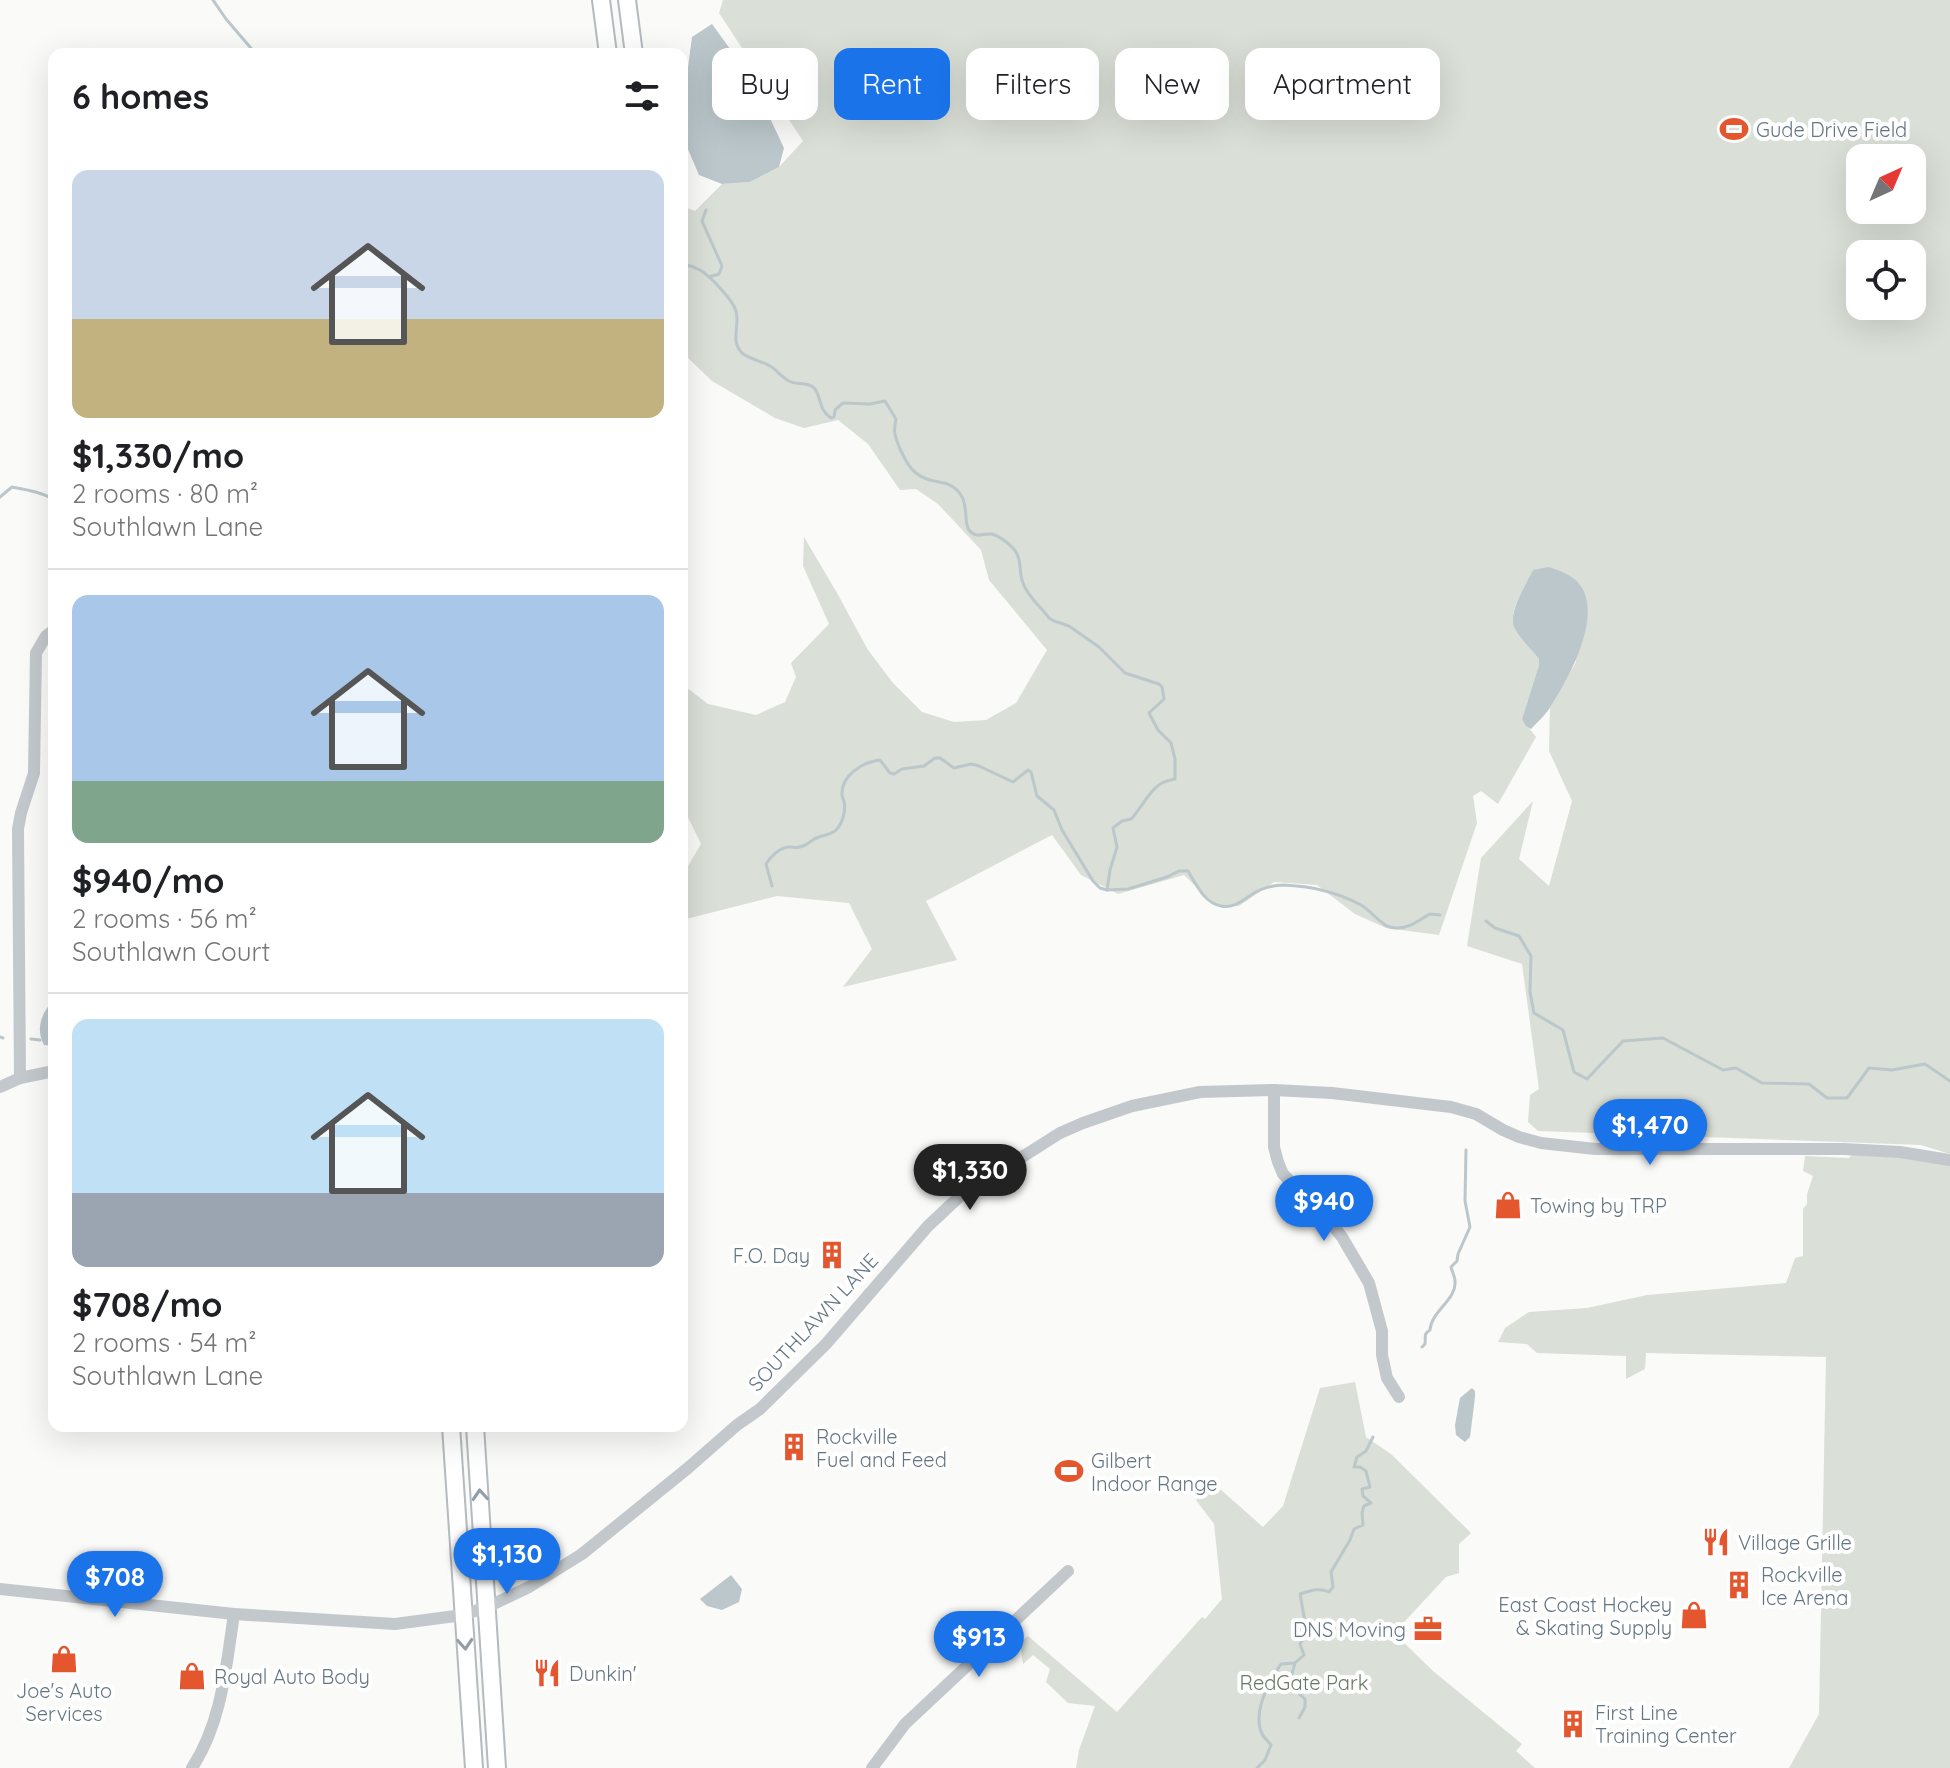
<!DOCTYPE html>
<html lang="en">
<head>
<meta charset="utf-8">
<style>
  :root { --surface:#fff; --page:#f6f6f6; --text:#202124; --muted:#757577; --line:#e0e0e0; --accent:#1a73e8 }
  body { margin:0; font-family:Quicksand,sans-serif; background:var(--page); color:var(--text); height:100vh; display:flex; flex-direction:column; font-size:30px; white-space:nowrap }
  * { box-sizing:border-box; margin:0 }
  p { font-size:26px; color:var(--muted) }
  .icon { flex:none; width:44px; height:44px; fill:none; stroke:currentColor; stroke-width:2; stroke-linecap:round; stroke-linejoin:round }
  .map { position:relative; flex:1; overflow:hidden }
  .drawer { position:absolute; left:48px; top:48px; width:640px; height:1384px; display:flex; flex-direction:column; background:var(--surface); border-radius:16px; box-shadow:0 8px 32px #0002 }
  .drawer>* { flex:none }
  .hud { position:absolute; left:712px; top:48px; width:760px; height:72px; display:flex; gap:16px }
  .needle { width:52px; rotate:44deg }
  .controls { position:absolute; left:1846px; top:144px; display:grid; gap:16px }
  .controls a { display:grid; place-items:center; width:80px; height:80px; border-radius:16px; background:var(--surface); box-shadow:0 8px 32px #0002; font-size:40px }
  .price { position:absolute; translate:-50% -68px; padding:0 18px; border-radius:28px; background:var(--accent); color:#fff; font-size:26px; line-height:52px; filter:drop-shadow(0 2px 4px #0008) }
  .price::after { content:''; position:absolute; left:50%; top:48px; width:24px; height:18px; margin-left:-12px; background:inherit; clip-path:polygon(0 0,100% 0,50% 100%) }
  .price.current { background:#222; color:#fff }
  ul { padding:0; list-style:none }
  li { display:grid; align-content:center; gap:16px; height:424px; padding:0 24px }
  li+li { border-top:2px solid var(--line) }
  li span { display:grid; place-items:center; height:248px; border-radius:16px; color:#555 }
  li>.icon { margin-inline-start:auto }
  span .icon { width:144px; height:144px; fill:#fffc; stroke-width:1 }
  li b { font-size:34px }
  h2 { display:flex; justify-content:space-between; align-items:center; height:96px; padding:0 24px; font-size:34px }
  .chip { padding:0 28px; border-radius:16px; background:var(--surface); box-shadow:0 8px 32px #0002; font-size:28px; line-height:72px }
  .chip.current { background:var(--accent); color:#fff }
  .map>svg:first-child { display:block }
</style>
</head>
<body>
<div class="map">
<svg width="1950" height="1768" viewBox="0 0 1950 1768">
  <rect width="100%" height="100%" fill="#fafaf8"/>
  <g fill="#dadfd7" fill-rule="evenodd">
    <path d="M 723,0 L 1950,0 L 1950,1154 L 1921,1145 L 1538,1131 L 1528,1122 L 1530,1095 L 1539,1089 L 1522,964 L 1467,946 L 1481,858 L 1533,801 L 1519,859 L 1549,886 L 1572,801 L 1549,751 L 1550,708 L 1576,662 L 1533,570 C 1526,585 1508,610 1514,627 C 1519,638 1531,649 1539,659 L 1539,665 L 1522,719 L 1536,737 L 1498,804 L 1481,791 L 1473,796 L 1477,823 L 1439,935 L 1386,928 L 1355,914 L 1317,885 L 1274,882 L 1239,906 L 1216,906 L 1184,875 L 1118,894 L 1081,875 L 1052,835 L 926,901 L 957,960 L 843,987 L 872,949 L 849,903 L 777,896 L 682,920 L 682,876 L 701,844 L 682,805 L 682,684 L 708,704 L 756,715 L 785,702 L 796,677 L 791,663 L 829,624 L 803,566 L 804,537 L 837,593 L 868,650 L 893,683 L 922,712 L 954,722 L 986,720 L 1016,703 L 1047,650 L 989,580 L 981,550 L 938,504 L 916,489 L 900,490 L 868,444 L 838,420 L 804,428 L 775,418 L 712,381 L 687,357 L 682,354 L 682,206 L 695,211 L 722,184 L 750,182 L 779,167 L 803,141 L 719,13 ZM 1860,158 L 1912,158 L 1912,210 L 1860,210 ZM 1860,254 L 1912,254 L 1912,306 L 1860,306 Z"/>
    <path d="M 1856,1151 L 1950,1164 L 1950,1768 L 1789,1768 L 1819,1714 L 1826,1357 L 1646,1353 L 1645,1369 L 1626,1379 L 1626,1356 L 1537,1353 L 1527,1344 L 1498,1342 L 1505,1328 L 1529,1312 L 1587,1308 L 1647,1295 L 1786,1283 L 1795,1258 L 1803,1256 L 1803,1209 L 1807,1204 L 1807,1194 L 1813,1176 L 1803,1171 L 1805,1156 L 1849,1158 Z"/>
    <path d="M 1355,1382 L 1366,1437 L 1391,1454 L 1471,1533 L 1459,1544 L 1459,1573 L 1446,1577 L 1394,1633 L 1433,1671 L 1522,1744 L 1516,1751 L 1535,1768 L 1076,1768 L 1079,1750 L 1095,1706 L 1068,1703 L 1046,1682 L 1050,1669 L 1033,1655 L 1023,1664 L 1020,1642 L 1028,1636 L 1117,1712 L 1202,1617 L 1205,1619 L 1222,1599 L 1214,1524 L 1196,1500 L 1212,1482 L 1263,1527 L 1283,1506 L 1320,1388 Z"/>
  </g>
  <g fill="#bbc7cb">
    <path d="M 712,24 L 751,78 L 784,148 L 779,167 L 750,182 L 722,184 L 699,175 L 687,147 L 683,105 L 692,37 Z"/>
    <path d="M 1549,567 C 1560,571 1573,575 1580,585 C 1603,616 1569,678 1551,706 C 1546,714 1538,722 1531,729 L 1526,726 L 1522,719 L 1539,665 L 1539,659 C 1531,649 1519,638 1514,627 C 1508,612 1526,584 1533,570 Z"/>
    <path d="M 53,1000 L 54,1046 L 44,1045 C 35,1028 42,1013 53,1000 Z"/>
    <path d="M 1472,1388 L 1475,1391 L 1475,1397 L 1470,1437 L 1465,1442 L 1456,1435 L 1455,1425 L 1460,1398 Z"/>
    <path d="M 731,1575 L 742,1589 L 739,1602 L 722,1610 L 707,1606 L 700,1599 Z"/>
  </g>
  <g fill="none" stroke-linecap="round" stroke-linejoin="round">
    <g stroke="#bbc7cb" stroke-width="3">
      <path d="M 213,0 L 226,19 L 256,54"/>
      <path d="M 706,210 L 702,221 L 722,266 L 719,274 L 709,277"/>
      <path d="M 682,264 C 688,265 694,267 700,270 C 710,276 733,300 736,311 C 740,326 730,341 742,353 C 749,359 762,361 770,366 C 777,370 782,378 789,381 C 796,385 806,382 813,387 C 822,394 817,409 831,418 L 834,417 L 835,410 L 843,403 L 870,404 L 885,401 L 896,419 C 893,433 895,436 900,449 C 908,466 914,477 934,481 C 944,483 949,483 957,490 C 970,503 963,522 969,530 C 976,539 983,533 992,534 C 999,536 1008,543 1013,548 C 1023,559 1018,571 1023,583 C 1027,596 1041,607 1049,618 L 1054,621 L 1069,626 L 1099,647 L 1125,673 L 1159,684 L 1162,687 L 1164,699 L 1149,713 L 1158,730 L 1171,743 L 1175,759 L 1175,779 C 1170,780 1166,781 1162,783 C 1151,788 1140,810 1131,819 L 1122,821 L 1113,828 L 1117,847 L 1110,870 L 1107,890"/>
      <path d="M 0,497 L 12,487 C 28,490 40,492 54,499"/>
      <path d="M 772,886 L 766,864 C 771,856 780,847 790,847 C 799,847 794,849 803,846 C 809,844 812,839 819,837 C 824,835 831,835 836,830 C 843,823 846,810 844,801 C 843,799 842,797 842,795 C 841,775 863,762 880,760 L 890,773 L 894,774 L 902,769 L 924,766 L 935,758 L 940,758 L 954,768 L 971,764 L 979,766 L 1013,782 L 1028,770 L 1031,772 L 1037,796 L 1054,810 L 1062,830 L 1093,881 L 1100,888 L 1107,890 L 1128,889 L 1167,877 L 1179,871 L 1188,871 C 1196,884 1204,903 1221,906 C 1234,909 1243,900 1254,893 C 1262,888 1274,885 1283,885 C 1311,886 1337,892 1361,905 C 1373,912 1382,928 1396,928 C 1409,929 1419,920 1430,914 L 1440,915"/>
      <path d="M 1486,921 L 1495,928 L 1519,936 L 1531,956 L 1530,992 L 1534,1013 L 1563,1030 L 1574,1072 L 1587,1079 L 1623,1041 L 1663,1038 L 1723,1070 L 1736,1068 L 1762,1083 L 1809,1084 L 1827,1098 L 1847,1098 L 1869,1068 L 1892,1070 L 1925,1064 L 1950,1081"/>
      <path d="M 0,1037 L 3,1038"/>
      <path d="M 31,1039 L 40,1040"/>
      <path d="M 1422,1347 L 1425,1344 C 1426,1337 1423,1334 1430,1330 C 1431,1311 1457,1300 1455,1281 C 1455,1276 1452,1272 1451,1267 L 1457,1261 L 1458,1254 L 1470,1227 L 1465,1201 L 1466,1150"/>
      <path d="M 1295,1663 L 1290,1681 L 1294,1689 L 1305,1699 L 1305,1707 L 1299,1718"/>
      <path d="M 1257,1768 L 1265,1760 L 1271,1745 C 1268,1741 1264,1738 1262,1734 C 1252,1712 1269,1682 1281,1664 L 1295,1663 L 1304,1655 L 1300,1644 L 1307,1633 L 1300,1594 C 1310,1591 1320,1587 1329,1592 L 1333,1587 L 1331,1572 L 1350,1540 L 1354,1529 L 1363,1525 L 1362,1513 L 1364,1506 L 1371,1503 L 1363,1496 L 1362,1489 L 1370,1487 L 1366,1471 L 1360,1467 L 1354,1467 L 1357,1457 L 1366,1451 L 1373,1437"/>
    </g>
    <defs>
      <g id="major">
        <path d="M 601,0 L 608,54"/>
        <path d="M 627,0 L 634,54"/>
        <path d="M 451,1426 L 474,1768"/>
        <path d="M 475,1426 L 497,1768"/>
      </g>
    </defs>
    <use href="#major" stroke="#b5babe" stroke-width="20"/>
    <g stroke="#c3c8cc" stroke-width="12">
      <path d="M 20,1078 L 18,829 L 21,813 L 34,773 L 36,653 L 46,636 L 54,630"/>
      <path d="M 0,1087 L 20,1078 L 54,1071"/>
      <path d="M 1274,1090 L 1274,1147 L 1278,1162 L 1283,1174 L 1327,1218 L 1342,1237 L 1369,1283 L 1382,1331 L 1382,1355 L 1387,1378 L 1399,1397"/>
      <path d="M 0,1589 L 234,1614 L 395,1624 L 463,1615 L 487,1607 L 529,1587 L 582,1554 L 688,1468 L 737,1425 L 760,1409 L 826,1344 L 928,1226 L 959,1197 L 1060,1133 L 1083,1123 L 1132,1106 L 1200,1092 L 1274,1090 L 1332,1093 L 1451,1107 L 1476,1114 L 1503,1130 L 1519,1137 L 1541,1143 L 1595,1149 L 1844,1149 L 1900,1152 L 1950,1160"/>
      <path d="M 192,1768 C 222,1722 226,1667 234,1614"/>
      <path d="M 872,1768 L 905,1724 L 1068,1571"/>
    </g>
    <use href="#major" stroke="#fff" stroke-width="16"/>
  </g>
  <defs><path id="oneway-chevron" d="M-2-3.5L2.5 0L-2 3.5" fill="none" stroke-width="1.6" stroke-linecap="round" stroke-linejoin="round" transform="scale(2)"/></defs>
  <g stroke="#939fa8">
    <use href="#oneway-chevron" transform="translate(480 1495) rotate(-94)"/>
    <use href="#oneway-chevron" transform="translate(465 1644) rotate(86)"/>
  </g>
  <defs>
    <symbol id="stadium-bare" viewBox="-9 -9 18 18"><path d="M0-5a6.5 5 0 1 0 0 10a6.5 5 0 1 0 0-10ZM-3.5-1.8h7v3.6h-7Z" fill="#e4572e" stroke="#fff" stroke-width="2.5" paint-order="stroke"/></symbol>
    <symbol id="shop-bare" viewBox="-9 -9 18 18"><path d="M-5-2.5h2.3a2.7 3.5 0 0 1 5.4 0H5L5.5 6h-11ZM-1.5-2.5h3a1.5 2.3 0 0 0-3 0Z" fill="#e4572e" stroke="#fff" stroke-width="2.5" paint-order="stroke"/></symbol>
    <symbol id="building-bare" viewBox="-9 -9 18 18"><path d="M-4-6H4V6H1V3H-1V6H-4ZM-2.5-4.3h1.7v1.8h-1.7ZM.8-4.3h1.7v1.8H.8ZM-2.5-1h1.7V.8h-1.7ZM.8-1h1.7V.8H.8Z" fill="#e4572e" stroke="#fff" stroke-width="2.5" paint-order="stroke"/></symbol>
    <symbol id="restaurant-bare" viewBox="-9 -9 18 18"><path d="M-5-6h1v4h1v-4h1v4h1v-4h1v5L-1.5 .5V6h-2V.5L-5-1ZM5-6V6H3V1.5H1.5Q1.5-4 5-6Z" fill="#e4572e" stroke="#fff" stroke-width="2.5" paint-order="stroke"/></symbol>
    <symbol id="office-bare" viewBox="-9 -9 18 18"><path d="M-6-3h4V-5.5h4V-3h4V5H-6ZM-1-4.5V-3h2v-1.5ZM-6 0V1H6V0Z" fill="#e4572e" stroke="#fff" stroke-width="2.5" paint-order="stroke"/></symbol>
  </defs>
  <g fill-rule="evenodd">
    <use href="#stadium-bare" x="1714" y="109" width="40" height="40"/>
    <use href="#shop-bare" x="1488" y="1185" width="40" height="40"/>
    <use href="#building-bare" x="812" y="1235" width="40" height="40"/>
    <use href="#building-bare" x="774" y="1427" width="40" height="40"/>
    <use href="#stadium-bare" x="1049" y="1451" width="40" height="40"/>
    <use href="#restaurant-bare" x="1696" y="1522" width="40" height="40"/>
    <use href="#building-bare" x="1719" y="1565" width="40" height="40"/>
    <use href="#shop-bare" x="1674" y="1595" width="40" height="40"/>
    <use href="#office-bare" x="1408" y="1609" width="40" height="40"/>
    <use href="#shop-bare" x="44" y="1639" width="40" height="40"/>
    <use href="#restaurant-bare" x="527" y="1653" width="40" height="40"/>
    <use href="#shop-bare" x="172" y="1656" width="40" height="40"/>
    <use href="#building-bare" x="1553" y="1704" width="40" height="40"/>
  </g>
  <g text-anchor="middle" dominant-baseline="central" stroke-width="8" stroke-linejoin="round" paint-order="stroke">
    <g font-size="20" fill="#657683" stroke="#fff" text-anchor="start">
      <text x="1756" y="129">Gude Drive Field</text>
      <text x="1530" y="1205">Towing by TRP</text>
      <text x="810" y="1255" text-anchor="end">F.O. Day</text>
      <text x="816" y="1436">Rockville<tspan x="816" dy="23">Fuel and Feed</tspan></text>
      <text x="1091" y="1460">Gilbert<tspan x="1091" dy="23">Indoor Range</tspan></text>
      <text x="1738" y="1542">Village Grille</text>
      <text x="1761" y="1574">Rockville<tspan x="1761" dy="23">Ice Arena</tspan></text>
      <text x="1672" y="1604" text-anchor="end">East Coast Hockey<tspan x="1672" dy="23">&amp; Skating Supply</tspan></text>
      <text x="1406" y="1629" text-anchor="end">DNS Moving</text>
      <text x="569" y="1673">Dunkin'</text>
      <text x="214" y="1676">Royal Auto Body</text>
      <text x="64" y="1690" text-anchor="middle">Joe's Auto<tspan x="64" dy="23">Services</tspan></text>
      <text x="1595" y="1712">First Line<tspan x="1595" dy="23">Training Center</tspan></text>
    </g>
    <g font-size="20" fill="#657683" stroke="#fff">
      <text transform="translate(813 1322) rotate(-47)">SOUTHLAWN LANE</text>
    </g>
    <g font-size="20" fill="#687a64" stroke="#fff">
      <text x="1304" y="1682">RedGate Park</text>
    </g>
  </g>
</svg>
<div class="controls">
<a><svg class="needle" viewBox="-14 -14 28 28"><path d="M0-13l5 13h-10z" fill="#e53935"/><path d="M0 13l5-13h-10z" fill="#757577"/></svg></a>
<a><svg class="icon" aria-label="locate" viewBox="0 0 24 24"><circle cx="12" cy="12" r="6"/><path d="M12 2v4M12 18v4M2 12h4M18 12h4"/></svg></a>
</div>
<b class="price" style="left:1650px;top:1167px">$1,470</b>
<b class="price current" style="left:970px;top:1212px">$1,330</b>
<b class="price" style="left:1324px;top:1243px">$940</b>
<b class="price" style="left:507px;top:1596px">$1,130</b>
<b class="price" style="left:115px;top:1619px">$708</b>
<b class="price" style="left:979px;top:1679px">$913</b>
<div class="hud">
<a class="chip">Buy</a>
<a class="chip current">Rent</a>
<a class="chip">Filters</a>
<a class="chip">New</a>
<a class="chip">Apartment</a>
</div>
<section class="drawer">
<h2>6 homes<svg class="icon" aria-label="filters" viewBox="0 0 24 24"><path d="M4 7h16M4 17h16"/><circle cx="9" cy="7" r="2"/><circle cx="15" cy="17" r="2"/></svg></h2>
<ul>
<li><span style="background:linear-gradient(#c9d6e8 60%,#c2b280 0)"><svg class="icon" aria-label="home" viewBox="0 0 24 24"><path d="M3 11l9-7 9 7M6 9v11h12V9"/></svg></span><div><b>$1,330/mo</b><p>2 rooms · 80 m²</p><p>Southlawn Lane</p></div></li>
<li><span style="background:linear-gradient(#a9c7e8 75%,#7fa58c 0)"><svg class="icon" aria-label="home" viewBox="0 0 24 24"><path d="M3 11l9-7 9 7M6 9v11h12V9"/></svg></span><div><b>$940/mo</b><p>2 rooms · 56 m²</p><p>Southlawn Court</p></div></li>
<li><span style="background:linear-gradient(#bfe0f5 70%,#9aa5b1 0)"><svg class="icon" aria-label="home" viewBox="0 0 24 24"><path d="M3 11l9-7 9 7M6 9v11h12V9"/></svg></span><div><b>$708/mo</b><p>2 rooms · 54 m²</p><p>Southlawn Lane</p></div></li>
</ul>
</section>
</div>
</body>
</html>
